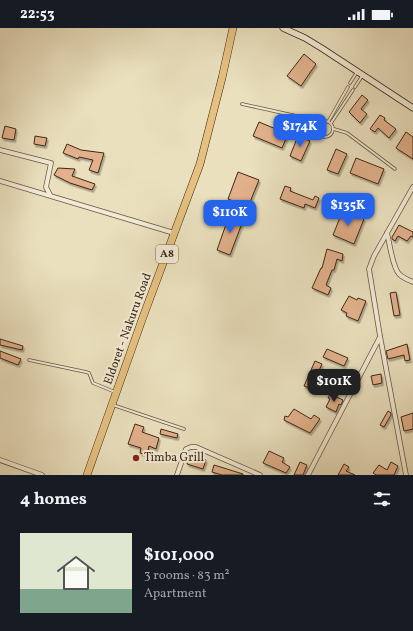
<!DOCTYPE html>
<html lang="en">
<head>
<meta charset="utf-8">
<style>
  :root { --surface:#171b24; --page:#20242c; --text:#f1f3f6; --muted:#9ea1a6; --accent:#2563eb }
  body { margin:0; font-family:Vollkorn,serif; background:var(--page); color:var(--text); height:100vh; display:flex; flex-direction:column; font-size:15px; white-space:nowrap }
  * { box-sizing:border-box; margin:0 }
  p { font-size:13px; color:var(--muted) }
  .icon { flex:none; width:22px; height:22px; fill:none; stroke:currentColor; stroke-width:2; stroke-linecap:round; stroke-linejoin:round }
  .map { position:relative; height:447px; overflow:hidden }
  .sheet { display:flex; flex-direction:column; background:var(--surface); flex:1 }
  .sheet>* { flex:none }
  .price { position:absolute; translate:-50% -34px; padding:0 9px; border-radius:8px; background:var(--accent); color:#fff; font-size:13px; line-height:26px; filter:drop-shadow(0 1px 2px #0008) }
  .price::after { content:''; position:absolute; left:50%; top:24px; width:12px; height:9px; margin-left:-6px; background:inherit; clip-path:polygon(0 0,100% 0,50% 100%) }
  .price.on { background:#222; color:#fff }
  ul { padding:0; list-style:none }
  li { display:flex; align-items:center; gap:12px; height:100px; padding:0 20px }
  li span { display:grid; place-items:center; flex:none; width:112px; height:80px; border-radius:0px; color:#555 }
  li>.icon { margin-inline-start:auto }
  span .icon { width:48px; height:48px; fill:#fffc; stroke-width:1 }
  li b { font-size:17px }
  h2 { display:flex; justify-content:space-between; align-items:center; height:48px; padding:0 20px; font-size:17px }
  .status { display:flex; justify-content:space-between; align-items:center; height:28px; padding:0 20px; background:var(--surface); direction:ltr }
  .status svg { height:11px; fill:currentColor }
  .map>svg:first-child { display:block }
</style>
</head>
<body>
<div class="status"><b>22:53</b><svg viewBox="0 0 49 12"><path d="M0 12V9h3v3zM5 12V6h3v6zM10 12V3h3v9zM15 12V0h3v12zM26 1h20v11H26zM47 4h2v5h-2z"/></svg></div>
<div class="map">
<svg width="413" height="447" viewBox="0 0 413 447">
  <defs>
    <filter id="shadow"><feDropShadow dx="1.5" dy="2.5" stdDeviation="0" flood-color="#0004"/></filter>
  </defs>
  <rect width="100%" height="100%" fill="#eae0be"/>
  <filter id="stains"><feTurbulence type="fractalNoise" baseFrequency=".005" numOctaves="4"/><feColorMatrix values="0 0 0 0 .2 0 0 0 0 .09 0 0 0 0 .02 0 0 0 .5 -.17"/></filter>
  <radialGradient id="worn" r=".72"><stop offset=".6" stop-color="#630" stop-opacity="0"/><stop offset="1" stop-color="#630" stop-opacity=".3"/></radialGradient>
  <g fill="#e2b18b" stroke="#3e2716" filter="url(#shadow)">
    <path d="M 304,26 L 316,36 L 301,58 L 287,48 Z"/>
    <path d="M 362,67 L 368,72 L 361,81 L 367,86 L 360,95 L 349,84 Z"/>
    <path d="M 380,87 L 385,90 L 384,92 L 396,101 L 389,110 L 378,100 L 375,104 L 370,101 Z"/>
    <path d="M 259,94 L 288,106 L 282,120 L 253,108 Z"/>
    <path d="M 5,98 L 16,101 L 14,112 L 2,110 Z"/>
    <path d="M 406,104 L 413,109 L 413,131 L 396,120 Z"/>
    <path d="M 35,108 L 47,110 L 45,118 L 34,116 Z"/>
    <path d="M 298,108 L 310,113 L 301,133 L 290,128 Z"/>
    <path d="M 67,116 L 81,122 L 104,125 L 98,145 L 89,142 L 93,132 L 79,129 L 78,131 L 63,125 Z"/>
    <path d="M 336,121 L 347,126 L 338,146 L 327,142 Z"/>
    <path d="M 356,130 L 384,141 L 378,156 L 350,145 Z"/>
    <path d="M 58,140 L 75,141 L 72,148 L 95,156 L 92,162 L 70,155 L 54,147 Z"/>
    <path d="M 238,144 L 259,152 L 248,179 L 228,171 Z"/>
    <path d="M 285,158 L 291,160 L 290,163 L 313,172 L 315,168 L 319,170 L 315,180 L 305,176 L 304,180 L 280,171 Z"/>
    <path d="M 343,182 L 364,191 L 354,216 L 333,207 Z"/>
    <path d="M 230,185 L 244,190 L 230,227 L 217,222 Z"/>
    <path d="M 399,197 L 413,204 L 413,209 L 411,208 L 407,213 L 398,208 L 395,213 L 392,211 L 392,209 Z"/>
    <path d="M 327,221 L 343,226 L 342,233 L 337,231 L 334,242 L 332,242 L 326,257 L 331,260 L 328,267 L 312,260 L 321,240 L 322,240 Z"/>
    <path d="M 396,264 L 400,287 L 394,288 L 390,265 Z"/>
    <path d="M 349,268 L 357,272 L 358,270 L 366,273 L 358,293 L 346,288 L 347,285 L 341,282 Z"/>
    <path d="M 0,311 L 23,318 L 22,322 L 0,317 Z"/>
    <path d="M 407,316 L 410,332 L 405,333 L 404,327 L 388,331 L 386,323 Z"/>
    <path d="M 327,321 L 348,330 L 344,338 L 323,329 Z"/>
    <path d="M 0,323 L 21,331 L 18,337 L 0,330 Z"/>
    <path d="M 315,333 L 322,336 L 315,351 L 318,352 L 315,362 L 304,358 Z"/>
    <path d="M 381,346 L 382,355 L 373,357 L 371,348 Z"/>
    <path d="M 330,366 L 343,372 L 341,377 L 339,376 L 336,384 L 326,379 L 330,371 L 328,370 Z"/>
    <path d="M 294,381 L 311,391 L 314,387 L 320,391 L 310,405 L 284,392 L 285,388 L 288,389 Z"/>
    <path d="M 388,383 L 391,385 L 391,387 L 384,399 L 380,397 Z"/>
    <path d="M 413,385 L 413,401 L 404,403 L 401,389 Z"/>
    <path d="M 135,396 L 144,399 L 142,404 L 159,410 L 156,421 L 149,418 L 147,427 L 140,425 L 141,420 L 128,416 Z"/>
    <path d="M 161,401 L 178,406 L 177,410 L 160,406 Z"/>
    <path d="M 269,423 L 284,430 L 282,434 L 290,439 L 286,445 L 263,435 Z"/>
    <path d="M 190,427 L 206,432 L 203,441 L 187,436 Z"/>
    <path d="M 300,434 L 307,437 L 303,447 L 294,447 Z"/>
    <path d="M 391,434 L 398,438 L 394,447 L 376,447 L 373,445 L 379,437 L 387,442 Z"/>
    <path d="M 344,436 L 349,439 L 346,443 L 355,447 L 338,447 Z"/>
    <path d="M 214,437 L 243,446 L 243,447 L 222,447 L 212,444 Z"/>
  </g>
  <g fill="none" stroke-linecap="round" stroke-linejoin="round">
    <defs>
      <g id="lane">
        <path d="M 350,55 L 357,44"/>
        <path d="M 355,59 L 362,48"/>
        <path d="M 242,76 L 301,89 L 318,98"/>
        <circle cx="325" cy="101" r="8"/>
        <path d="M 328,94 L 348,59"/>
        <path d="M 331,95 L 353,62"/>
        <path d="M 334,101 L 347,105 L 395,141"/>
        <path d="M 29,332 L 86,344 L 89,345 L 93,355 L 115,364"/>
        <path d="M 113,377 L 184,401"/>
      </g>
      <g id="street">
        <path d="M 0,122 L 51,135 L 46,159 L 50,167"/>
        <path d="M 0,153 L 174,205"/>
        <path d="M 387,205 C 390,216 392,238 399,246 C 403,250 408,252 413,254"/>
        <path d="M 0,432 L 42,447"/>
        <path d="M 177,447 L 186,421 L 191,419 L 196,419 L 260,447"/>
        <path d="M 308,447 L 380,309"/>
        <path d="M 406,447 L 380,308 L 369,241 L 374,228 L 413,159"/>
      </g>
      <path id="secondary" d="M 283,0 L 305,10 L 323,21 L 413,80"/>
      <path id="highway" d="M 87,447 L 143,289 L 200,136 L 222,50 L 233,0"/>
    </defs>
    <use href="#lane" stroke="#695540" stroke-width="3.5"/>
    <use href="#street" stroke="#695540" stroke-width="5.5"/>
    <use href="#secondary" stroke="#3e2716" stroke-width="7"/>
    <use href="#highway" stroke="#3e2716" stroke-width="8"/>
    <use href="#lane" stroke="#f1ebd5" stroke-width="2"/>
    <use href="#street" stroke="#f1ebd5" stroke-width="4"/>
    <use href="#secondary" stroke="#f1ebd5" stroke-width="5.5"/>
    <use href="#highway" stroke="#e5c07f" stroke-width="7"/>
  </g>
  <circle fill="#8f2418" stroke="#f1ebd5" stroke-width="1.5" cx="136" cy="430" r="4"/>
  <g text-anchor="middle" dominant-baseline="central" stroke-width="4" stroke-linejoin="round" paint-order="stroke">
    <rect fill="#f1ebd5" stroke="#74624f" stroke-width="1" x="156" y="217" width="22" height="18" rx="3"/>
    <g font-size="11" font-weight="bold" fill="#3e2716">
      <text x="167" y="226">A8</text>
    </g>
    <g font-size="12" fill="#3e2716" stroke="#f1ebd5">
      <text transform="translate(128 301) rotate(-70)">Eldoret - Nakuru Road</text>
    </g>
    <g font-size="12" fill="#3e2716" stroke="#f1ebd5" text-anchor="start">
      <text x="144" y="430">Timba Grill</text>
    </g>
  </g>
  <rect width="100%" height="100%" filter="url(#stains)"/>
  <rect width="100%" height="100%" fill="url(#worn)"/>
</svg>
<b class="price" style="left:300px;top:120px">$174K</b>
<b class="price" style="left:348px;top:199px">$135K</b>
<b class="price" style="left:230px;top:206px">$110K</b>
<b class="price on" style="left:334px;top:375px">$101K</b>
</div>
<section class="sheet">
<h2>4 homes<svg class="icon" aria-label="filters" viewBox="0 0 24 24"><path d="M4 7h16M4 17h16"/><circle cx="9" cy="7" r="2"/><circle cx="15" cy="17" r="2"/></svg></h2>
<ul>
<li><span style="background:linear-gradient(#dfe7d0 70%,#7fa58c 0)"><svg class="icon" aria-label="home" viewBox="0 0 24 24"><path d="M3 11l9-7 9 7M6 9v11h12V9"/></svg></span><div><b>$101,000</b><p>3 rooms · 83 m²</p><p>Apartment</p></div></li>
</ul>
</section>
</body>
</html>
